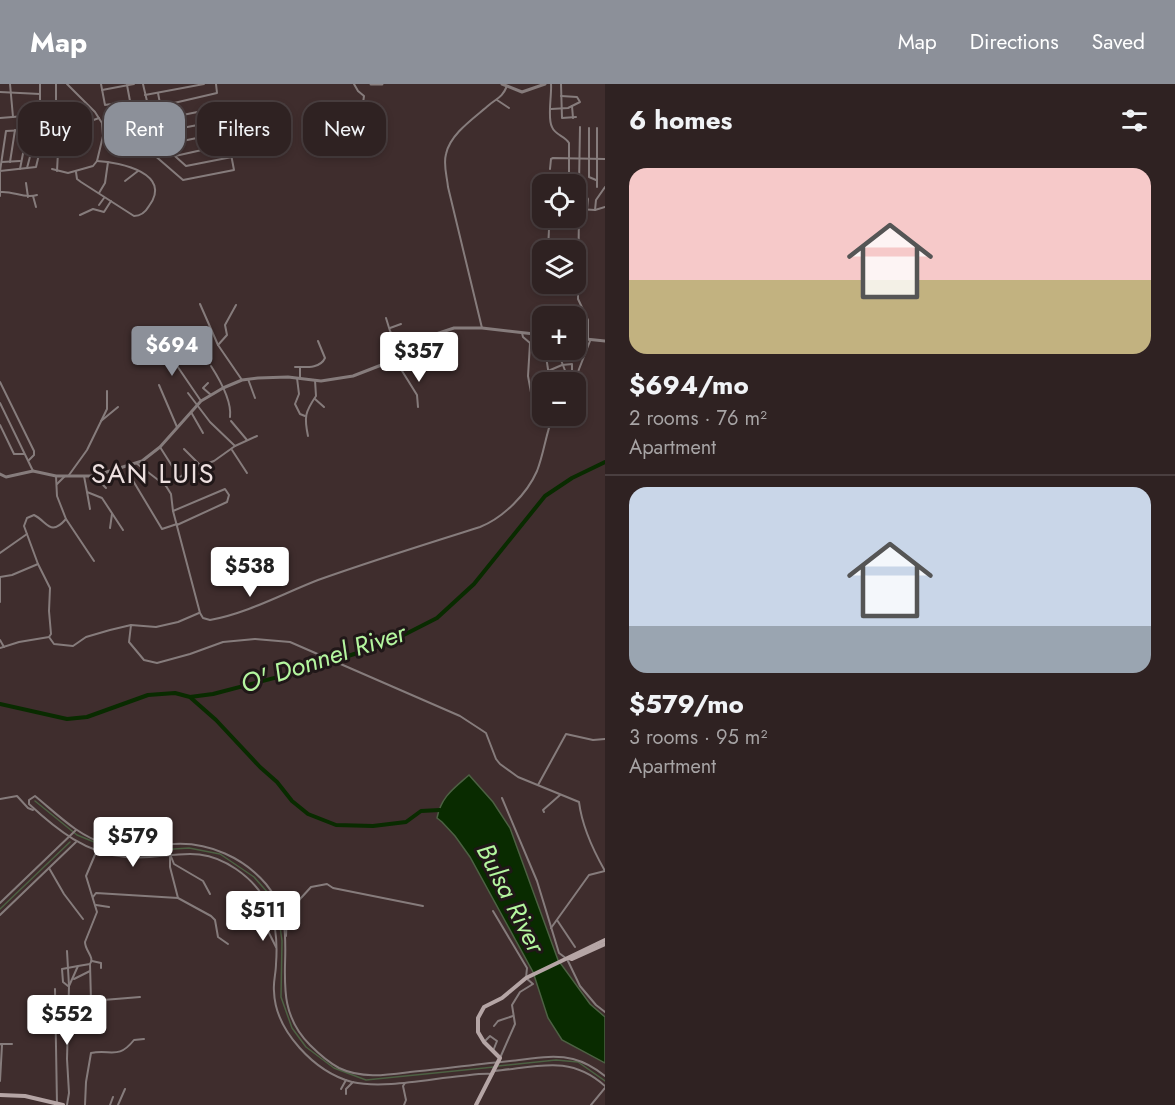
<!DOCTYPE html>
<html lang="en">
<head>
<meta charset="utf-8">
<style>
  :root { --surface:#2f2222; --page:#372a2a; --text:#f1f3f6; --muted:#a7a4a5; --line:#4a3f40; --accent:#8c9099 }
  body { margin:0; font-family:Jost,sans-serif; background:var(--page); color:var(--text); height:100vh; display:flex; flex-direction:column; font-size:22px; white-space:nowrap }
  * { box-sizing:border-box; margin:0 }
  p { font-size:20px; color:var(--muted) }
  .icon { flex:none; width:33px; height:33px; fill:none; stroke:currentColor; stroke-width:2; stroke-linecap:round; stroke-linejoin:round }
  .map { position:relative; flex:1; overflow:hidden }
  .panel { display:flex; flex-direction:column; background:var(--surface); width:570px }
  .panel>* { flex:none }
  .hud { position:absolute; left:18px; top:18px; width:496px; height:54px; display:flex; gap:12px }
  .controls { position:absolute; left:532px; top:90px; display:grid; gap:12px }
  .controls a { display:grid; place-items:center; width:54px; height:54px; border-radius:12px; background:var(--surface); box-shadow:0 3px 9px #0003,0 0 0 2px var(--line); font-size:30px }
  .price { position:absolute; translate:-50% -51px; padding:0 14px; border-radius:6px; background:#fff; color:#222; font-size:20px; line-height:39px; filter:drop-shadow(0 2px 3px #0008) }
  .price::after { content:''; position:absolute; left:50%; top:36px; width:18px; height:14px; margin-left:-9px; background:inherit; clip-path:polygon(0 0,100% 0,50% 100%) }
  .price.selected { background:var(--accent); color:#fff }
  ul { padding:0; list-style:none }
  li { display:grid; align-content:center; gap:12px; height:318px; padding:0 24px }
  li+li { border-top:2px solid var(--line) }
  li span { display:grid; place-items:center; height:186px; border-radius:18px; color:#555 }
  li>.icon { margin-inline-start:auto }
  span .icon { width:108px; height:108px; fill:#fffc; stroke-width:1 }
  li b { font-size:26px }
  h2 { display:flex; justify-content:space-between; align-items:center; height:72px; padding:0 24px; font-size:26px }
  .tag { padding:0 21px; border-radius:18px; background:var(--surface); box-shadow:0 3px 9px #0003,0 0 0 2px var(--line); font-size:21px; line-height:54px }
  .tag.selected { background:var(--accent); color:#fff }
  header { display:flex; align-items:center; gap:36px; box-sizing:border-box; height:84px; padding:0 30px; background:var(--accent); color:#fff }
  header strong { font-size:28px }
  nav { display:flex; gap:33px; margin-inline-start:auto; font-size:21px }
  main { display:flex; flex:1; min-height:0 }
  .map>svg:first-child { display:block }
</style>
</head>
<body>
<header>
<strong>Map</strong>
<nav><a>Map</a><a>Directions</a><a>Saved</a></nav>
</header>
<main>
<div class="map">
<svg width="605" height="1021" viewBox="0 0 605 1021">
  <rect width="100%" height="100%" fill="#3f2d2d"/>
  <path fill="#092b00" stroke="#4d6143" stroke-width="1.5" d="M 469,691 L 493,718 L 510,744 L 558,876 L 590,920 L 605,933 L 605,979 L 562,956 L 548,934 L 533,888 L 470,773 L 455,752 L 442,738 L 437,734 C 441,713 453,705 469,691 Z"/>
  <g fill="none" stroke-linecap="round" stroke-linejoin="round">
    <g stroke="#4d6143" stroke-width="1.5">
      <path d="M 35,717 L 77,751 L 104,762 L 127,768 L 189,764 L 220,770 L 254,793 L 269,810 L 279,835 L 282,857 L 281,913 L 292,944 L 306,963 L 334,984 L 366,996 L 494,983"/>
      <path d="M 0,825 L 70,758"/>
      <path d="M 498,982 L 556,976 L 578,978 L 605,997"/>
    </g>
    <g stroke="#092b00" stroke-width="4">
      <path d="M 191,614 L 216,636 L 260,683 L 277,698 L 292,717 L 308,730 L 336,741 L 373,742 L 406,738 L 421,727 L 440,726"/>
      <path d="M 0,620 L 67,635 L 87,633 L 148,611 L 175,609 L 190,613 L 213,610 L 305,586 L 388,559 L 437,534 L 474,500 L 545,412 L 572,394 L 605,378"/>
    </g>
    <g stroke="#867c7c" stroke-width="2">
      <path d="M 10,0 L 13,33"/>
      <path d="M 56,0 L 56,19"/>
      <path d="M 101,0 L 105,21 L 130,17"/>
      <path d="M 354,0 L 358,7 L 364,12 L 361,33 C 350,40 358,57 360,68 L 365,69"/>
      <path d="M 551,0 C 552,11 547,34 552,43 C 555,51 565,52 569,59 L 569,100"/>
      <path d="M 561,0 L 562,34 L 576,33"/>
      <path d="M 127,1 L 130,17 L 130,45 L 139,55 C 156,40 147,19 143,0"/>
      <path d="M 102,6 L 134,0"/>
      <path d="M 0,8 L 40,10"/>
      <path d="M 158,9 C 163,33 165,43 151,64 L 153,70 L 183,96 L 234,86 L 222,23 L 163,35"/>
      <path d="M 145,11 L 204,0"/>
      <path d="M 497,16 L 509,24"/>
      <path d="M 220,17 L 222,23"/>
      <path d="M 161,22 L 217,9 L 216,0"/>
      <path d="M 572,22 L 573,34"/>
      <path d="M 551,25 L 568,24 L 580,18 L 577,13 L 561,12"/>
      <path d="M 45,30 L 45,36"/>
      <path d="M 40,31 L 40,0"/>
      <path d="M 0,34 L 50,30"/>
      <path d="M 119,35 L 130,35"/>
      <path d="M 65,42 L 76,35 L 88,38 L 99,34"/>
      <path d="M 580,43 L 579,101 L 588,115 L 587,126"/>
      <path d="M 147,44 L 161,48 L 224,36"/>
      <path d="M 589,44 L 589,93 L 596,96"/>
      <path d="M 157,56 L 186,82 L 232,73"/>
      <path d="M 163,61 L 226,48"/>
      <path d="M 175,72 L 229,60"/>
      <path d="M 2,78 L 20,77"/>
      <path d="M 10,78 L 15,46"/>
      <path d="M 27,84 L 37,46"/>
      <path d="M 20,85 L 26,54 L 24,32"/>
      <path d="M 52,85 L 68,89 L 93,82 L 97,77 L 103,52 L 102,39 L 95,28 L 67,0"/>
      <path d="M 550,85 L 551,75 L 553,74 L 605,75"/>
      <path d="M 57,87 L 58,68 L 70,65 L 73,69"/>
      <path d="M 76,88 L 77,95 L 81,98 L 134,132 C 141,132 145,129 149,122 C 173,90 121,78 97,77"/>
      <path d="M 125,97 L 138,87"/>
      <path d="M 26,99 L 28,113"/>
      <path d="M 597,103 L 597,44"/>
      <path d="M 1,108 C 14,107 24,115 37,111"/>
      <path d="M 99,109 L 105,99 L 108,78"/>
      <path d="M 0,112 L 0,87 L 6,47 L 45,45 L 36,83 L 0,87"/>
      <path d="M 33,112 L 36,123"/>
      <path d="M 576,119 L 579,125 L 595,126 L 596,116 L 605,103"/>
      <path d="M 99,121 L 104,114"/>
      <path d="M 579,125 L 578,215 L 588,236 L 588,255"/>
      <path d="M 595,126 L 605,123"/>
      <path d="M 80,131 L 93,125 L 104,128 L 111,117"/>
      <path d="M 548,166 L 549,145"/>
      <path d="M 200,220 L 218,261"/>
      <path d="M 236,221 L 225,241 L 227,251 L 218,261 L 242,296"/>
      <path d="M 547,222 L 563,223 L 564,232"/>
      <path d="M 564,228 L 569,228 L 574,232"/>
      <path d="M 576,233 L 584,227"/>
      <path d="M 386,234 L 390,247 L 403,269"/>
      <path d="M 390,244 L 401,240"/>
      <path d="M 482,244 L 448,103 C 447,92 443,81 446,70 C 450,50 474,34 489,21 C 497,14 502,14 507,2"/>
      <path d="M 522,249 L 523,253 L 530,259 L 528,292 L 532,314"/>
      <path d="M 534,250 L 543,257"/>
      <path d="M 164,256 L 171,273 L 201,317"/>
      <path d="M 545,266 L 550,298"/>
      <path d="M 557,266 L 568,294"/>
      <path d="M 546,270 L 557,266"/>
      <path d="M 394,274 L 417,311 L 418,323"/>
      <path d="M 211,282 C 220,296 232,317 230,333"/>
      <path d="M 295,283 C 305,283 320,285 325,274 L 318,257"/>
      <path d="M 548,287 L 562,281 L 572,280 L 572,287 L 563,298"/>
      <path d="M 297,294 L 299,310 L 295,320 L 300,330 L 305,332"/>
      <path d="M 300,294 L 300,283"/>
      <path d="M 248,295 L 255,314"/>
      <path d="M 0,298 L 34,367 L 34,371 L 29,376"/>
      <path d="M 574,298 L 590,257"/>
      <path d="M 208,299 L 203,304 L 211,311"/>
      <path d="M 159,301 L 177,343"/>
      <path d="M 531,306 L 543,305"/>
      <path d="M 188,309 L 210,338 L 235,362"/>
      <path d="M 315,315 L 324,323"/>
      <path d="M 0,319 L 33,387"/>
      <path d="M 191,328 L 203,349"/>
      <path d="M 539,331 L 543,329"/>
      <path d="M 101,337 L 118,323"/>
      <path d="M 231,337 L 247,356"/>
      <path d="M 0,341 L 14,370 L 24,370"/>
      <path d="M 308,352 C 304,333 305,328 316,312 L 315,296"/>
      <path d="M 160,363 L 179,393"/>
      <path d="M 184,365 L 200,381"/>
      <path d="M 232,366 L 247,389"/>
      <path d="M 136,379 L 166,402 L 171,410 L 173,427 L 200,529 L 203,534 L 210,536 C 248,529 282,510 318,496 C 371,477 426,460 480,443 C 503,434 527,410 537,387 C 544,369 546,349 553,332"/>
      <path d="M 132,381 L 129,388 L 132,395 L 162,445 L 177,440"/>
      <path d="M 69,391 L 87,366 L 107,325 L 107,307"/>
      <path d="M 84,392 L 87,408 L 102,414 L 123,446"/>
      <path d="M 94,392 L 106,404"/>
      <path d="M 57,400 L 65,392"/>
      <path d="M 166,402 L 192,385 L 214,377 L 235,362 L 257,352"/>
      <path d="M 87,408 L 90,425"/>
      <path d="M 173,427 L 225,405 L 229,411 L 227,418 L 177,441"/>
      <path d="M 66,435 L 94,477"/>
      <path d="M 110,444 L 112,430"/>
      <path d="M 0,469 L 27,450"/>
      <path d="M 0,493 L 12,491 L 38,480"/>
      <path d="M 0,494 L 0,518"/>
      <path d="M 131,541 L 129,558 L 144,576 L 157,579 L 190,570 L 223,558 L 255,555 L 290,558 L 460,632 L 486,649 L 496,675 L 500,680 L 518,693 L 579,718 C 582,742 593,766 605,787"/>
      <path d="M 49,553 L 54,560 L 73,562 L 86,553 L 110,546 L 131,541 L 156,543 L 178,538 L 199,529"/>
      <path d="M 0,556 L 4,563"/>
      <path d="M 0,564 L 19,558 L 49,553 L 51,550 L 49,527 L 50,504 L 38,480 L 24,442 L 27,434 L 34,431 C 48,438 50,453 66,435 L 57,412 L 56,392"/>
      <path d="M 538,701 L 566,650 L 593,656 L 605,655"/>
      <path d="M 502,714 L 537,797 L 559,869 L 567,875 L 580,902 L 596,921 L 605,928"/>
      <path d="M 0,715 L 17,712 L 28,724 L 33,726"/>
      <path d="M 544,728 L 543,726 L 560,711"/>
      <path d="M 170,770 L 174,780 L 203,797 L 210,810"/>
      <path d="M 170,773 L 170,783 L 178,814"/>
      <path d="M 49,784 L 64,810 L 83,835"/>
      <path d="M 93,813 L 96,809 L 178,814 L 211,832 L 215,836 L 218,853 L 228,860"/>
      <path d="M 0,819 L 76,746"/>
      <path d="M 96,821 L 109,823"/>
      <path d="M 493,827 L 527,884 L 526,894 L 533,900 L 520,908 L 512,921 L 515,940 L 500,974"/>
      <path d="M 0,831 L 76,758"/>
      <path d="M 264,833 L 270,824"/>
      <path d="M 259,835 L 266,843 L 276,863"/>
      <path d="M 557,836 L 575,863"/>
      <path d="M 551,844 L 589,791 L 605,787"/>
      <path d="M 286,852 L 287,832 L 301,814 L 311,803 L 327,800 L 333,804 L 423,822"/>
      <path d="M 67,867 L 69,902"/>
      <path d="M 92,877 L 101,879 L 101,884"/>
      <path d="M 90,880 L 91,917 L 140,913"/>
      <path d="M 74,895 L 90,887"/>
      <path d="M 68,902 L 63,898 L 62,885 L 78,882"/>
      <path d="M 55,905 L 57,1020"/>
      <path d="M 494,942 L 498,937 L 513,932"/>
      <path d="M 484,958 L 490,952 L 497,957 L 493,967"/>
      <path d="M 0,960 L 2,961 L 0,997"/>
      <path d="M 1,960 L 12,960"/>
      <path d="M 494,987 C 537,983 570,970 605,1002"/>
      <path d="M 493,990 C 482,989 471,991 461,992 C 429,995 383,1005 352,998 C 315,988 275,947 274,907 C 273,898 276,889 276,880 C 279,840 271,809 236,785 C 196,757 168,777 126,773 C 87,770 57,746 29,720 L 29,716 L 35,712 C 57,730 78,752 106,760 C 129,767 151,761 174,760 C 209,758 244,774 266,800 C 309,851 259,910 310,961 C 319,970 328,978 339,984 C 362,995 387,991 410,988 C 444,985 477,980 510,977 C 530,975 553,970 573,975 C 585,978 595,984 605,992"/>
      <path d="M 341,1005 L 346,996"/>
      <path d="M 346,1010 L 346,1005 L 353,998"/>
      <path d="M 67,1021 L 69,1009 L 67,975 L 69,902 L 78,882 L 90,880 C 95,873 85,867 85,858 L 97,828 L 86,792 L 97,766"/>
      <path d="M 85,1021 L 86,998 L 91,969 C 111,965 118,976 134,956 L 144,955"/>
      <path d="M 110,1021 L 113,1013"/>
      <path d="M 118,1021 L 125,1005"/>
      <path d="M 404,1021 L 406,1016 L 403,1002 L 405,999"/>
      <path d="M 591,1021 L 605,1004"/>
    </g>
    <g stroke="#867c7c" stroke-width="3">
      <path d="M 371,0 L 382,0"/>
      <path d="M 502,0 L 522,8 L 545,0"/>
      <path d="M 576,254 L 605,257"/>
      <path d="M 0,390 L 6,393 L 33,387 L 56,392 L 94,392 L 142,377 L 160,363 L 201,317 L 223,304 L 242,296 L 258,294 L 288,293 L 321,297 L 353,292 L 384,280 L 436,250 L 454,244 L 482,244 L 543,251"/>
    </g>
    <g stroke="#b5a5a5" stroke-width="4">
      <path d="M 569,874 L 572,875 L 605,860"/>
      <path d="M 0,1011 L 25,1012 L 63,1021"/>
      <path d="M 476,1021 L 500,974 L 484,958 L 478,948 L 478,934 L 484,923 L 502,914 L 526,894 L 605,856"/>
    </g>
  </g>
  <g text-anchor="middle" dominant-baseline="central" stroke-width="6" stroke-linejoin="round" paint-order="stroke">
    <g font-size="26" font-style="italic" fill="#b4f69f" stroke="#201718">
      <text transform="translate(323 574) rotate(-18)">O' Donnel River</text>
      <text transform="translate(511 814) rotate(63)">Bulsa River</text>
    </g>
    <g font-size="27" letter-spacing="1.5" fill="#ecdfdf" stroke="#201718">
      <text x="153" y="389">SAN LUIS</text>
    </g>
  </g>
</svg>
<div class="controls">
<a><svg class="icon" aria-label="locate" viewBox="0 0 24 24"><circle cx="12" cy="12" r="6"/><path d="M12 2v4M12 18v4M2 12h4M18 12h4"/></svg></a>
<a><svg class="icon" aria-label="layers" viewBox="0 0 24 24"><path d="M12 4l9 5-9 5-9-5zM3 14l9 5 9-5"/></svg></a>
<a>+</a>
<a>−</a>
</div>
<b class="price selected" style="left:172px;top:293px">$694</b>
<b class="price" style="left:419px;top:299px">$357</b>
<b class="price" style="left:250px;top:514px">$538</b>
<b class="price" style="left:133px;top:784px">$579</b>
<b class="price" style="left:263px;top:858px">$511</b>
<b class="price" style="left:67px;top:962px">$552</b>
<div class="hud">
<a class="tag">Buy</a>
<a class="tag selected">Rent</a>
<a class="tag">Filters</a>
<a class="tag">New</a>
</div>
</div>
<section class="panel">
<h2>6 homes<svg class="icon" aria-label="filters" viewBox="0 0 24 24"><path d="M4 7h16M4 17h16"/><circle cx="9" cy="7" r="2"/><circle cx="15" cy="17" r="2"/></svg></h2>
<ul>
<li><span style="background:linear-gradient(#f6c9c9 60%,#c2b280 0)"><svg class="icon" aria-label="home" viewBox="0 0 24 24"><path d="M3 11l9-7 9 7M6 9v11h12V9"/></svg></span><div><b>$694/mo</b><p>2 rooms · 76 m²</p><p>Apartment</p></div></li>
<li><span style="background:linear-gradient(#c9d6e8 75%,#9aa5b1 0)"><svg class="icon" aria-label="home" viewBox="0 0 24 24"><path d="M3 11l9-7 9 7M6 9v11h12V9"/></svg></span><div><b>$579/mo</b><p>3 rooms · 95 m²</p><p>Apartment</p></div></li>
</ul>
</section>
</main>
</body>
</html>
